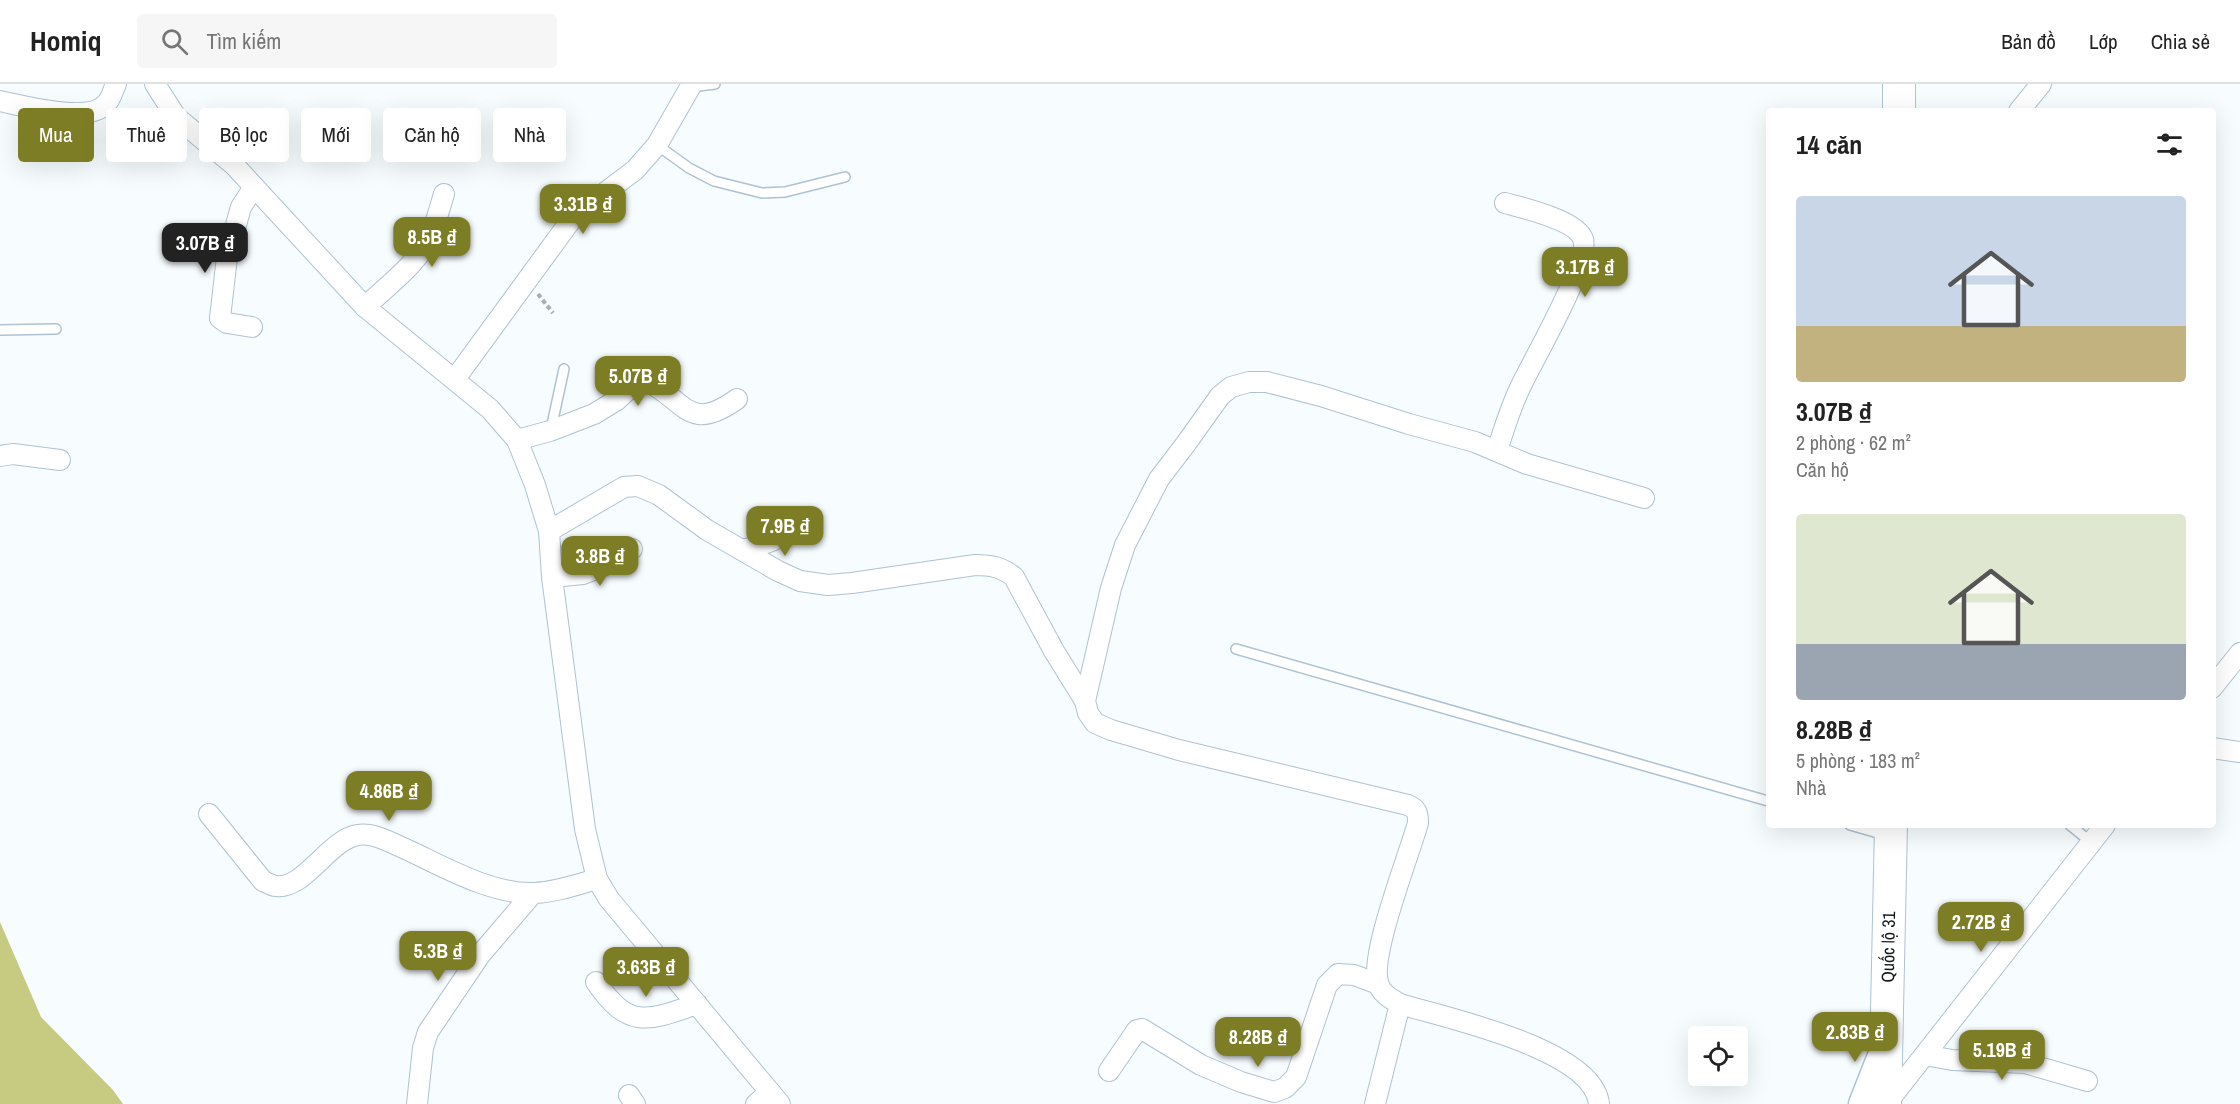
<!DOCTYPE html>
<html lang="vi">
<head>
<meta charset="utf-8">
<style>
  :root { --surface:#fff; --page:#f6f6f6; --text:#222; --muted:#767676; --line:#e0e0e0; --accent:#7c7d25 }
  body { margin:0; font-family:"Archivo Narrow",sans-serif; background:var(--page); color:var(--text); height:100vh; display:flex; flex-direction:column; font-size:22px; white-space:nowrap }
  * { box-sizing:border-box; margin:0 }
  p { font-size:20px; color:var(--muted) }
  .icon { flex:none; width:33px; height:33px; fill:none; stroke:currentColor; stroke-width:2; stroke-linecap:round; stroke-linejoin:round }
  .map { position:relative; flex:1; overflow:hidden }
  .sheet { position:absolute; left:1766px; top:24px; width:450px; height:720px; display:flex; flex-direction:column; background:var(--surface); border-radius:6px; box-shadow:0 6px 24px #0002 }
  .sheet>* { flex:none }
  .banner { position:absolute; left:18px; top:24px; width:570px; height:54px; display:flex; gap:12px }
  .tools { position:absolute; left:1688px; top:942px; display:grid; gap:12px }
  .tools a { display:grid; place-items:center; width:60px; height:60px; border-radius:6px; background:var(--surface); box-shadow:0 6px 24px #0002; font-size:30px }
  .price { position:absolute; translate:-50% -51px; padding:0 14px; border-radius:12px; background:var(--accent); color:#fff; font-size:20px; line-height:39px; filter:drop-shadow(0 2px 3px #0008) }
  .price::after { content:''; position:absolute; left:50%; top:36px; width:18px; height:14px; margin-left:-9px; background:inherit; clip-path:polygon(0 0,100% 0,50% 100%) }
  .price.current { background:#222; color:#fff }
  ul { padding:0; list-style:none }
  li { display:grid; align-content:center; gap:12px; height:318px; padding:0 30px }
  li span { display:grid; place-items:center; height:186px; border-radius:6px; color:#555 }
  li>.icon { margin-inline-start:auto }
  span .icon { width:108px; height:108px; fill:#fffc; stroke-width:1 }
  li b { font-size:26px }
  h2 { display:flex; justify-content:space-between; align-items:center; height:72px; padding:0 30px; font-size:26px }
  .pill { padding:0 21px; border-radius:6px; background:var(--surface); box-shadow:0 6px 24px #0002; font-size:21px; line-height:54px }
  .pill.current { background:var(--accent); color:#fff }
  header { display:flex; align-items:center; gap:36px; box-sizing:border-box; height:84px; padding:0 30px; background:var(--surface); border-bottom:2px solid var(--line) }
  header strong { font-size:28px }
  nav { display:flex; gap:33px; margin-inline-start:auto; font-size:21px }
  .search { width:420px; height:54px; background:var(--page); display:flex; align-items:center; gap:15px; box-sizing:border-box; padding:0 21px; border-radius:6px; color:var(--muted); font-size:22px }
  .map>svg:first-child { display:block }
</style>
</head>
<body>
<header>
<strong>Homiq</strong>
<div class="search"><svg class="icon" aria-label="search" viewBox="0 0 24 24"><circle cx="10" cy="10" r="6"/><path d="M15 15l6 6"/></svg>Tìm kiếm</div>
<nav><a>Bản đồ</a><a>Lớp</a><a>Chia sẻ</a></nav>
</header>
<div class="map">
<svg width="2240" height="1020" viewBox="0 0 2240 1020">
  <rect width="100%" height="100%" fill="#f7fcff"/>
  <path fill="#c7ca81" d="M 0,838 L 41,933 L 113,1006 L 123,1020 L 0,1020 Z"/>
  <g fill="none" stroke-linecap="round" stroke-linejoin="round">
    <defs>
      <g id="service">
        <path d="M 690,3 L 715,0"/>
        <path d="M 657,61 L 689,84 L 714,97 L 762,109 L 785,108 L 845,93"/>
        <path d="M 203,169 L 227,173"/>
        <path d="M 0,246 L 56,245"/>
        <path d="M 551,345 L 564,285"/>
        <path d="M 1236,565 L 1768,717"/>
        <path d="M 1850,741 L 1885,751"/>
        <path d="M 2070,741 L 2092,759"/>
      </g>
      <g id="minor">
        <path d="M 155,0 L 176,33 L 234,81 L 365,223 L 490,325 L 517,356 L 535,401 L 549,447 L 552,493 L 585,745 L 597,795 L 609,815 L 780,1020"/>
        <path d="M 0,17 C 23,22 87,39 105,21 C 111,16 113,6 116,0"/>
        <path d="M 2019,27 L 2041,0"/>
        <path d="M 365,223 C 386,203 412,184 427,159 C 435,144 439,126 444,110"/>
        <path d="M 252,243 L 227,239 L 220,234 L 227,173 L 241,123 L 254,103"/>
        <path d="M 455,295 L 574,132 L 635,86 L 657,61 L 692,0"/>
        <path d="M 517,356 L 550,347 L 594,330 L 617,316 L 637,297 L 644,296 C 685,314 687,351 737,315"/>
        <path d="M 1497,366 C 1504,346 1510,325 1519,306 C 1531,279 1591,178 1583,155 C 1576,136 1523,124 1505,119"/>
        <path d="M 0,372 L 13,370 L 60,376"/>
        <path d="M 549,447 L 624,403 L 638,402 L 659,411 L 707,446 L 778,487 L 800,497 L 828,501 L 852,499 L 975,481 C 991,481 1002,483 1014,493 L 1054,567 L 1085,617"/>
        <path d="M 742,466 C 767,461 787,452 807,436"/>
        <path d="M 552,493 L 583,490 L 603,482 L 632,465"/>
        <path d="M 2212,604 L 2240,569"/>
        <path d="M 2212,664 L 2240,668"/>
        <path d="M 209,730 L 263,797 C 266,798 271,801 275,802 C 304,807 329,755 358,751 C 375,748 395,761 410,767 C 446,784 493,811 535,809 C 556,808 576,801 597,795"/>
        <path d="M 596,898 C 629,946 648,937 697,920"/>
        <path d="M 1925,971 L 1952,976 L 2025,979 L 2087,997"/>
        <path d="M 1109,987 L 1137,946 L 1142,945 L 1201,981 L 1241,998 L 1274,1008 L 1285,1004 L 1296,993 L 1327,901 L 1338,890 L 1354,891 L 1378,900"/>
        <path d="M 629,1011 L 635,1020"/>
        <path d="M 417,1020 L 423,964 L 428,948 L 480,871 L 533,809"/>
        <path d="M 756,1020 L 770,1008"/>
        <path d="M 1375,1020 L 1400,920"/>
        <path d="M 1599,1020 C 1594,965 1446,934 1400,920 C 1391,915 1380,909 1378,898 C 1370,870 1409,771 1418,739 C 1418,729 1417,725 1408,721 L 1179,666 L 1111,646 L 1095,639 L 1088,629 L 1085,617 L 1111,504 L 1125,461 L 1159,395 L 1185,361 L 1220,312 L 1231,303 L 1249,298 L 1267,298 L 1321,312 L 1409,340 L 1475,358 L 1527,380 L 1644,414"/>
        <path d="M 1886,1020 L 2105,741"/>
      </g>
      <path id="tertiary" d="M 1861,1020 L 1881,969"/>
      <g id="trunk">
        <path d="M 1899,27 L 1899,0"/>
        <path d="M 1885,1020 L 1891,741"/>
      </g>
    </defs>
    <use href="#service" stroke="#aec2d1" stroke-width="12"/>
    <use href="#minor" stroke="#aec2d1" stroke-width="22"/>
    <use href="#tertiary" stroke="#aec2d1" stroke-width="27"/>
    <use href="#trunk" stroke="#aec2d1" stroke-width="34"/>
    <path stroke="#a8aeb1" stroke-width="4" stroke-dasharray="4.5 3" stroke-linecap="butt" d="M 538,210 L 553,229"/>
    <use href="#service" stroke="#fff" stroke-width="9"/>
    <use href="#minor" stroke="#fff" stroke-width="20"/>
    <use href="#tertiary" stroke="#fff" stroke-width="24"/>
    <use href="#trunk" stroke="#fff" stroke-width="32"/>
  </g>
  <g text-anchor="middle" dominant-baseline="central" stroke-width="5" stroke-linejoin="round" paint-order="stroke">
    <g font-size="18" fill="#11181d" stroke="#fff">
      <text transform="translate(1888 863) rotate(-89)">Quốc lộ 31</text>
    </g>
  </g>
</svg>
<div class="tools">
<a><svg class="icon" aria-label="locate" viewBox="0 0 24 24"><circle cx="12" cy="12" r="6"/><path d="M12 2v4M12 18v4M2 12h4M18 12h4"/></svg></a>
</div>
<b class="price" style="left:583px;top:151px">3.31B ₫</b>
<b class="price" style="left:432px;top:184px">8.5B ₫</b>
<b class="price current" style="left:205px;top:190px">3.07B ₫</b>
<b class="price" style="left:1585px;top:214px">3.17B ₫</b>
<b class="price" style="left:638px;top:323px">5.07B ₫</b>
<b class="price" style="left:785px;top:473px">7.9B ₫</b>
<b class="price" style="left:600px;top:503px">3.8B ₫</b>
<b class="price" style="left:389px;top:738px">4.86B ₫</b>
<b class="price" style="left:1981px;top:869px">2.72B ₫</b>
<b class="price" style="left:438px;top:898px">5.3B ₫</b>
<b class="price" style="left:646px;top:914px">3.63B ₫</b>
<b class="price" style="left:1855px;top:979px">2.83B ₫</b>
<b class="price" style="left:1258px;top:984px">8.28B ₫</b>
<b class="price" style="left:2002px;top:997px">5.19B ₫</b>
<div class="banner">
<a class="pill current">Mua</a>
<a class="pill">Thuê</a>
<a class="pill">Bộ lọc</a>
<a class="pill">Mới</a>
<a class="pill">Căn hộ</a>
<a class="pill">Nhà</a>
</div>
<section class="sheet">
<h2>14 căn<svg class="icon" aria-label="filters" viewBox="0 0 24 24"><path d="M4 7h16M4 17h16"/><circle cx="9" cy="7" r="2"/><circle cx="15" cy="17" r="2"/></svg></h2>
<ul>
<li><span style="background:linear-gradient(#c9d6e8 70%,#c2b280 0)"><svg class="icon" aria-label="home" viewBox="0 0 24 24"><path d="M3 11l9-7 9 7M6 9v11h12V9"/></svg></span><div><b>3.07B ₫</b><p>2 phòng · 62 m²</p><p>Căn hộ</p></div></li>
<li><span style="background:linear-gradient(#dfe7d0 70%,#9aa5b1 0)"><svg class="icon" aria-label="home" viewBox="0 0 24 24"><path d="M3 11l9-7 9 7M6 9v11h12V9"/></svg></span><div><b>8.28B ₫</b><p>5 phòng · 183 m²</p><p>Nhà</p></div></li>
</ul>
</section>
</div>
</body>
</html>
